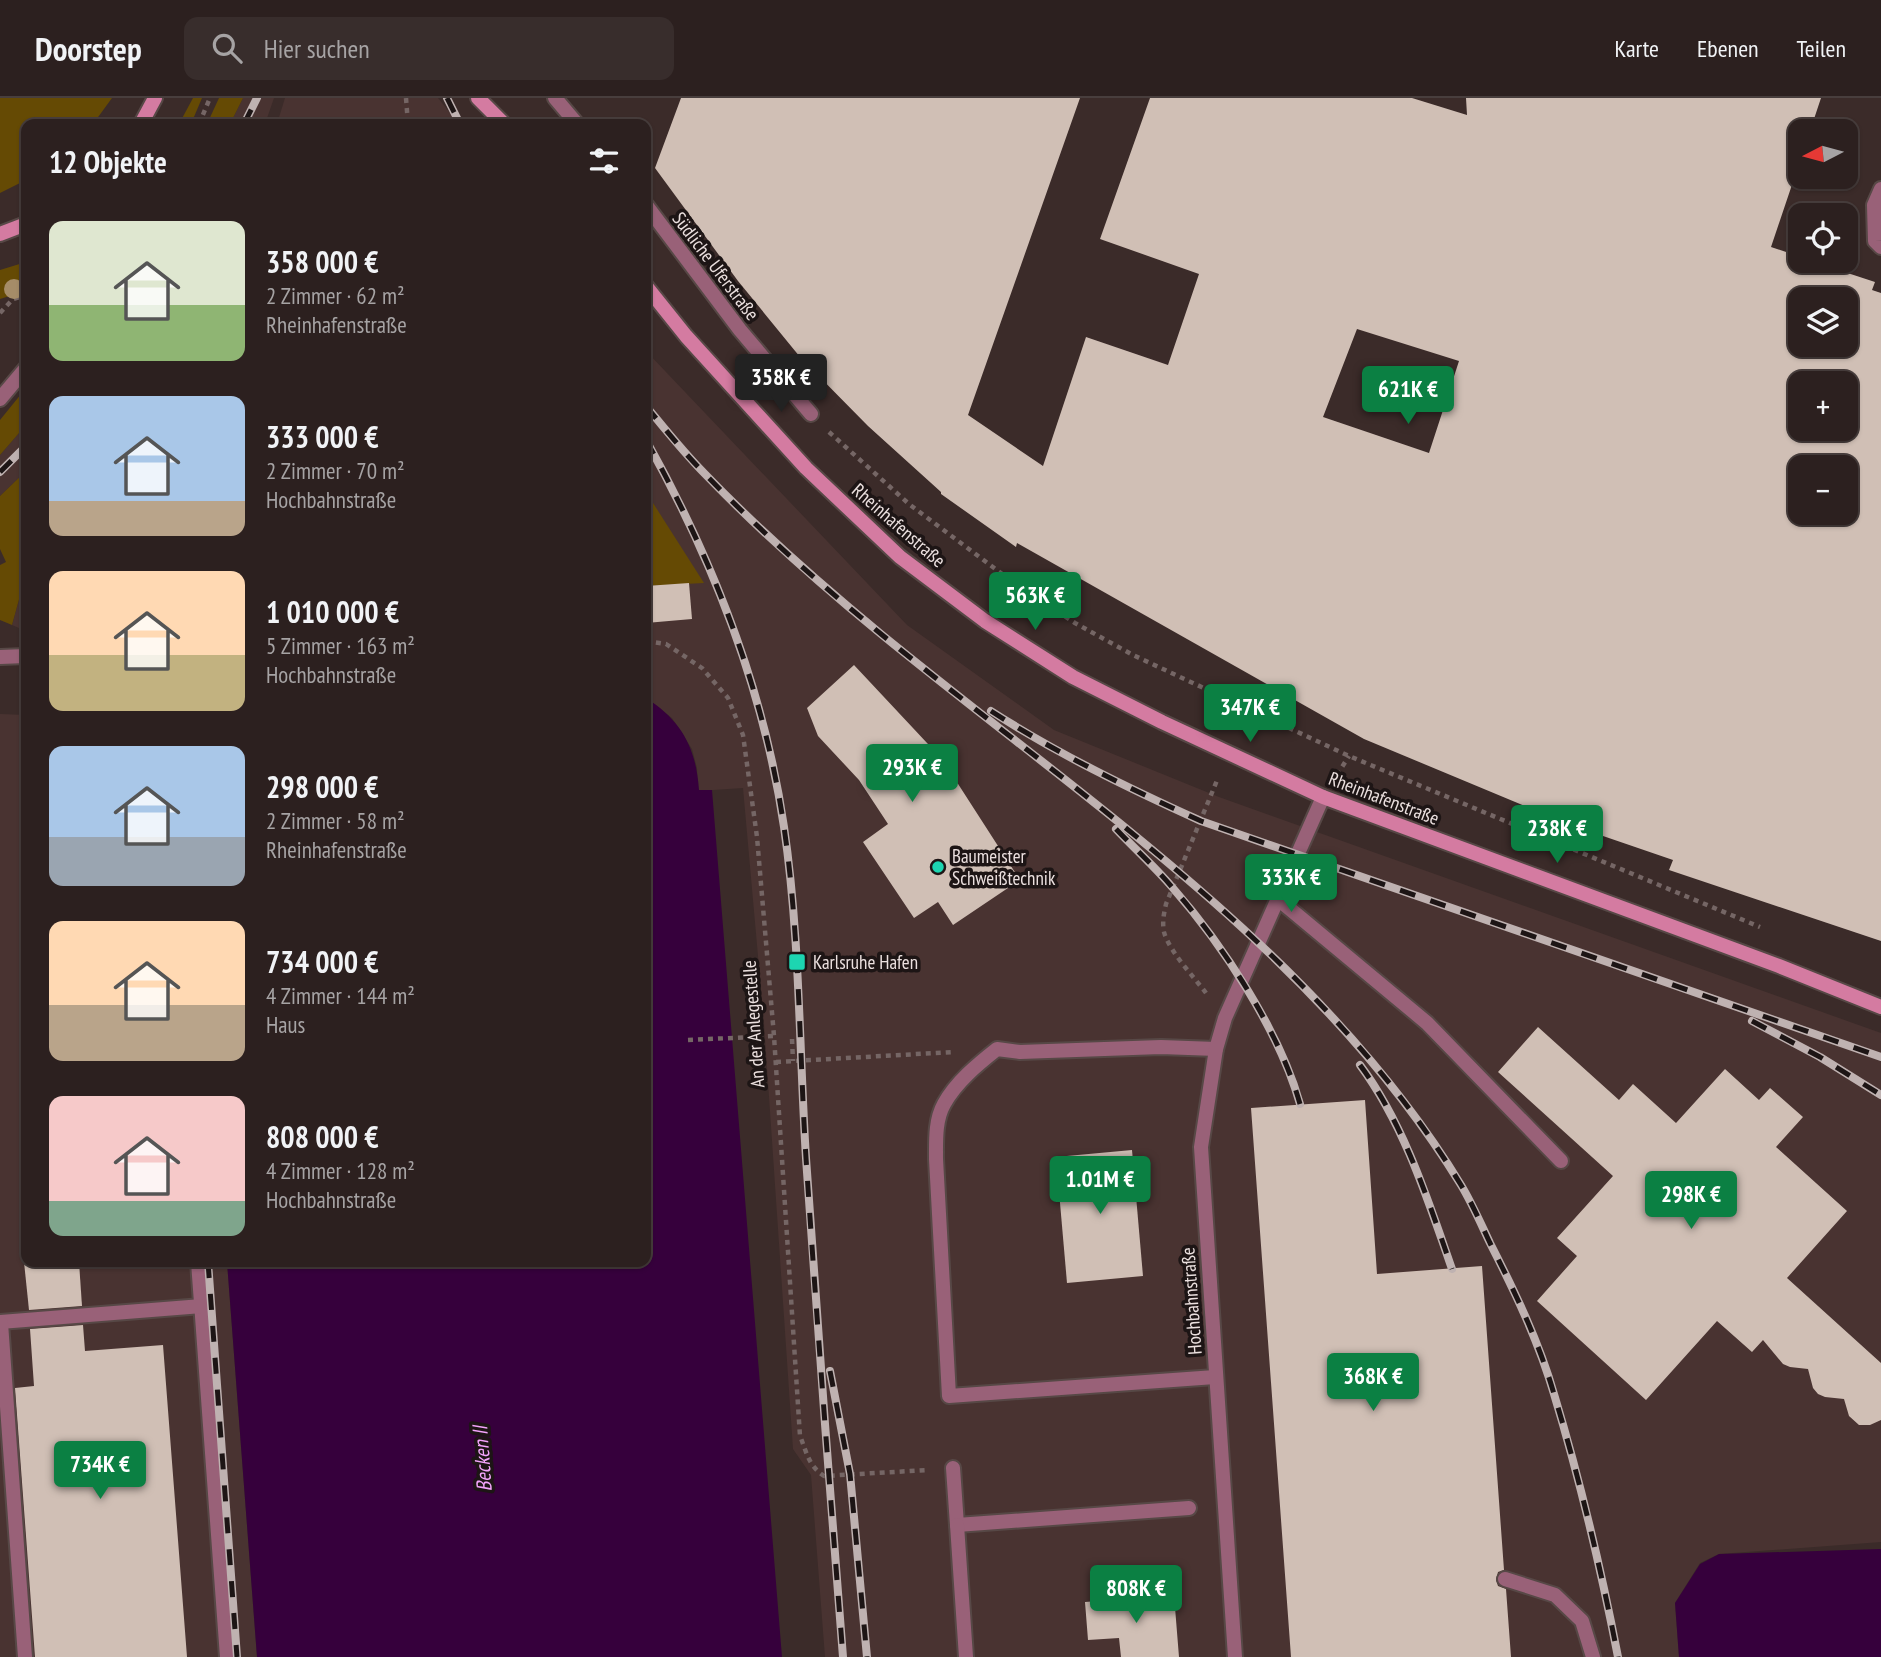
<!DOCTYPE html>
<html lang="de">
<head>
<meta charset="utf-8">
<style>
  :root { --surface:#2c201f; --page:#382d2c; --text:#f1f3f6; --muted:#a6a3a4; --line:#483e3d; --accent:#0b8043 }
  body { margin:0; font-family:"PT Sans Narrow",sans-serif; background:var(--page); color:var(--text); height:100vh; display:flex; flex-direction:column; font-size:26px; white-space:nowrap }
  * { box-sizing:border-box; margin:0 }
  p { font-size:23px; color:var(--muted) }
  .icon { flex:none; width:38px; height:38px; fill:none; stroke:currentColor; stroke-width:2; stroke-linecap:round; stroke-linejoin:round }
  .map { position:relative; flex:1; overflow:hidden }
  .sheet { position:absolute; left:21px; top:21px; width:630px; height:1148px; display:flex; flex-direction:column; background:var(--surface); border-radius:14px; box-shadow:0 2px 5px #0004,0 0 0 2px var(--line) }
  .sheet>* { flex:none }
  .needle { width:46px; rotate:264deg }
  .buttons { position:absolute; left:1788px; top:21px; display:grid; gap:14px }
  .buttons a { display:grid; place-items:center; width:70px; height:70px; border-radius:14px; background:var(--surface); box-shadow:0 2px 5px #0004,0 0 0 2px var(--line); font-size:35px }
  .price { position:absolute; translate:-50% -60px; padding:0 16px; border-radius:7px; background:var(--accent); color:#fff; font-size:23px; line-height:46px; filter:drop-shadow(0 2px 4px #0008) }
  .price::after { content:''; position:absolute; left:50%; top:42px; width:21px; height:16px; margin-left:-10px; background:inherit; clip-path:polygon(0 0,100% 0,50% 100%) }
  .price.current { background:#222; color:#fff }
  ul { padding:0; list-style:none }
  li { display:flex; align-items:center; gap:21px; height:175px; padding:0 28px }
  li span { display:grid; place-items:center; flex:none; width:196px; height:140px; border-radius:14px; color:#555 }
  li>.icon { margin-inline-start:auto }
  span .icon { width:84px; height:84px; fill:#fffc; stroke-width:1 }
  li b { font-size:30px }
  h2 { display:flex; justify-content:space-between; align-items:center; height:84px; padding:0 28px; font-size:30px }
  header { display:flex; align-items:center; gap:42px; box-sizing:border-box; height:98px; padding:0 35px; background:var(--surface); border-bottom:2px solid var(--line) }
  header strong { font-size:33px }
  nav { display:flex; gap:38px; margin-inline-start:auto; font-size:24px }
  .search { width:490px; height:63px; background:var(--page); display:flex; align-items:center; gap:18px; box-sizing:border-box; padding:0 24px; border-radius:14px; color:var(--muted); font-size:26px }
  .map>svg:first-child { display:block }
</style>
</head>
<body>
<header>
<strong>Doorstep</strong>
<div class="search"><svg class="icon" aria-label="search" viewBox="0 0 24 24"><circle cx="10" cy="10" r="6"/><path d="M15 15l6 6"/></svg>Hier suchen</div>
<nav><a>Karte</a><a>Ebenen</a><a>Teilen</a></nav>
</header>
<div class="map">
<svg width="1881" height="1559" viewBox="0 0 1881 1559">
  <rect width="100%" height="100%" fill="#3b2b29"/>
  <g fill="#493331">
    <path d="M 243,0 L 274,0 L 265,26 L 230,26 Z"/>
    <path d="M 285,0 L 438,0 L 459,26 L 277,26 Z"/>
    <path d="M 646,253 L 907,527 L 1054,632 L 1219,699 L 1881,935 L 1881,1444 L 1719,1456 L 1700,1465 L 1675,1505 L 1679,1559 L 825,1559 L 811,1377 L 793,1351 L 764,925 L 743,690 L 698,693 L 697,670 L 692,651 L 672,620 L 646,600 Z"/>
    <path d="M 26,327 L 26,373 L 0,398 L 0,357 Z"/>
    <path d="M 26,476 L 26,533 L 12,527 Z"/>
    <path d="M 0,616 L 26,617 L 26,1164 L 227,1164 L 257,1559 L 0,1559 Z"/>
  </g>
  <g fill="#654a04">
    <path d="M 0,0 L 112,0 L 93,26 L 26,26 L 26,82 L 0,95 Z"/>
    <path d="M 193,0 L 202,0 L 191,26 L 179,26 Z"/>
    <path d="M 219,0 L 243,0 L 230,26 L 207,26 Z"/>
    <path d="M 26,164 L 26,193 L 0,201 L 0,172 Z"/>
    <path d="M 26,290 L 26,327 L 0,357 L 0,322 Z"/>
    <path d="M 26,373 L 26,476 L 12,527 L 0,522 L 0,467 L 6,464 L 0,451 L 0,398 Z"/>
    <path d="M 646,394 L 704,485 L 646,488 Z"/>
  </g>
  <g fill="#36003c">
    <path d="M 646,600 C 682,623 696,650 699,692 L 712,692 L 782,1559 L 257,1559 L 227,1164 L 646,1164 Z"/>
    <path d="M 1881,1451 L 1881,1559 L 1679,1559 L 1675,1505 L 1700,1466 L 1719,1456 Z"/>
  </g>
  <g fill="#d0bfb5" fill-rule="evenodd">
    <path d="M 681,0 L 1080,0 L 968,317 L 1043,368 L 1086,239 L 1168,267 L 1199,176 L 1100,141 L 1150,0 L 1412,0 L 1467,17 L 1466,0 L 1821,0 L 1810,33 L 1801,33 L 1801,60 L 1771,149 L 1801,159 L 1801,163 L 1811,163 L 1875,184 L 1872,192 L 1881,195 L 1881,843 L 1669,772 L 1673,762 L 1568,726 L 1364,641 L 1017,445 L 1016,449 L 941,396 L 941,394 L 868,328 L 800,259 L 738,183 L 655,70 ZM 1801,201 L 1846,201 L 1846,247 L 1801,247 ZM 1357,231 L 1459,263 L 1429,355 L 1323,319 ZM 1801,285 L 1846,285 L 1846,331 L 1801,331 ZM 1801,369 L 1846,369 L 1846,415 L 1801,415 Z"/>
    <path d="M 689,485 L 692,521 L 646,525 L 646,488 Z"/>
    <path d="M 854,567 L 942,661 L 1020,782 L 953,827 L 938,804 L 914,820 L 863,744 L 888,726 L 859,682 L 818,638 L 807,610 Z"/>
    <path d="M 1538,929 L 1619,1002 L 1633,986 L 1676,1025 L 1725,971 L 1759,1002 L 1770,990 L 1803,1019 L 1776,1049 L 1847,1113 L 1787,1180 L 1881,1265 L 1881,1322 L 1870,1327 L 1859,1327 L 1849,1318 L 1844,1301 L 1825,1299 L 1818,1296 L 1813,1290 L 1808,1271 L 1790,1269 L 1783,1266 L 1763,1242 L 1752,1254 L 1717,1223 L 1646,1302 L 1537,1203 L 1577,1158 L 1557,1140 L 1613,1078 L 1498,974 Z"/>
    <path d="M 1365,1002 L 1377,1176 L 1482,1168 L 1504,1472 L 1498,1474 L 1496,1482 L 1498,1488 L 1506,1491 L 1511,1559 L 1291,1559 L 1251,1010 Z"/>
    <path d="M 1132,1052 L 1143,1178 L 1067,1185 L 1056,1059 Z"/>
    <path d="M 24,1164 L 79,1164 L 82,1208 L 29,1212 Z"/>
    <path d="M 83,1227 L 85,1253 L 163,1247 L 187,1559 L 35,1559 L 15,1290 L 34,1288 L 30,1231 Z"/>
    <path d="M 1174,1497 L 1179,1559 L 1121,1559 L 1119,1540 L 1088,1542 L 1085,1504 Z"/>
  </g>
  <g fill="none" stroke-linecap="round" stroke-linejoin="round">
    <defs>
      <g id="service">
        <path d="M 555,0 L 577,26"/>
        <path d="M 1881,91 L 1874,107 L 1875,143 L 1881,149"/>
        <path d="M 646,107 L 740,232 L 811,316"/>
        <path d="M 0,301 L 26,270"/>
        <path d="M 0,559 L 26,558"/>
        <path d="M 1278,801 L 1427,925 L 1561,1063"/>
        <path d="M 198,1164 L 227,1559"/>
        <path d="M 0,1224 L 202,1208"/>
        <path d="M 1,1225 L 25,1559"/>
        <path d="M 1215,1279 L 949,1298 L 936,1061 C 936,1043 935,1022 944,1006 C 956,984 978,966 997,951 L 1020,954 L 1161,949 L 1216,951"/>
        <path d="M 953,1370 L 957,1427 L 1189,1410"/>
        <path d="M 957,1427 L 966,1559"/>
        <path d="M 1505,1481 L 1555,1497 L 1582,1523 L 1593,1559"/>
      </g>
      <path id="minor" d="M 1235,1559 L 1201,1049 L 1216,951 L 1225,920 L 1323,699"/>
      <g id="secondary">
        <path d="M 478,0 L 504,26"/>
        <path d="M 141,26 L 155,0"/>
        <path d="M 0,136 L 26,126"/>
        <path d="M 646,188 L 686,238 L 806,370 L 900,459 L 985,523 L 1073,579 L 1162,624 L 1323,699 L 1779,868 L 1881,909"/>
      </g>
    </defs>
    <use href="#service" stroke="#574846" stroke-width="18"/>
    <use href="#minor" stroke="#574846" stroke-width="18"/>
    <use href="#secondary" stroke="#574846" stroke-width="18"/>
    <g stroke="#756665" stroke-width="4.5" stroke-dasharray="5 5" stroke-linecap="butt">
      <path d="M 406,0 L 408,26"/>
      <path d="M 199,26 L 210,0"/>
      <path d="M 0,215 L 13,201 L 26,197"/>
      <path d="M 829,334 L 909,406 L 1018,488 L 1075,525 L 1133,557 L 1349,658 L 1760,829"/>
      <path d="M 646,543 L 666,546 L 702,570 L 728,600 L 743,637 L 757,739 L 774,938 L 800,1338 C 807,1355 808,1367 824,1378 L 928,1372"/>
      <path d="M 1240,630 L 1249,612"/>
      <path d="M 1337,677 L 1349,658"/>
      <path d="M 1206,895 C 1194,879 1169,853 1164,834 C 1162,824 1164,815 1166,806 L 1218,680"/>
      <path d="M 792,941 L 793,963"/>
      <path d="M 688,942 L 774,938"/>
      <path d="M 776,964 L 953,954"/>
    </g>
    <use href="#service" stroke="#996178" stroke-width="14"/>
    <use href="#minor" stroke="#996178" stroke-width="14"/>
    <use href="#secondary" stroke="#d47ba1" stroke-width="14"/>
    <defs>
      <g id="rail">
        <path d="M 447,0 L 460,26"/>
        <path d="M 244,26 L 257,0"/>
        <path d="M 646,308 C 665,331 684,355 705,376 C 760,433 820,486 881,536 C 1085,703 1321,857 1461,1087 C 1472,1105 1481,1126 1490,1145 C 1515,1194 1539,1244 1554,1296 C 1580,1382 1601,1471 1618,1559"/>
        <path d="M 646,342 C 713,462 764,592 784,729 C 800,838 799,949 806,1060 C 817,1226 830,1393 843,1559"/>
        <path d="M 0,374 L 26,348"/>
        <path d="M 991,613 C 1058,656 1128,690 1201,723 L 1881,959"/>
        <path d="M 1116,731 C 1135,751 1155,769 1172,789 C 1223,847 1279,932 1300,1006"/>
        <path d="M 1752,923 L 1820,959 L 1881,997"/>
        <path d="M 1360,967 C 1404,1026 1428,1102 1452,1171"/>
        <path d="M 208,1164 L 237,1559"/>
        <path d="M 830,1273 L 850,1376 L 867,1559"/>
      </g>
    </defs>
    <use href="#rail" stroke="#bfb2b1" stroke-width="8"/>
    <use href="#rail" stroke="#1d1515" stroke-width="5" stroke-dasharray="16" stroke-linecap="butt"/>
  </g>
  <circle fill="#a58c68" cx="14" cy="191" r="10"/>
  <g fill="#1dd5b1" stroke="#1d1515" stroke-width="2.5">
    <circle cx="938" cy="769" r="7"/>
    <rect x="788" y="855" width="18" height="18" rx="3.5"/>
  </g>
  <g text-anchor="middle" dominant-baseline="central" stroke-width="7" stroke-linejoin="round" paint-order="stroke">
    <g font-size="19" fill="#ebe0df" stroke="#1d1515">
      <text transform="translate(716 168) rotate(53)">Südliche Uferstraße</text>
      <text transform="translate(899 427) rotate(41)">Rheinhafenstraße</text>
      <text transform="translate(1384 700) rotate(21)">Rheinhafenstraße</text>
      <text transform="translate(753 926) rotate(-94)">An der Anlegestelle</text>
      <text transform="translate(1191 1203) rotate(-94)">Hochbahnstraße</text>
    </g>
    <g font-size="19" fill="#ebe0df" stroke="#1d1515" text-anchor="start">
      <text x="952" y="758">Baumeister<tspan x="952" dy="22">Schweißtechnik</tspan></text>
      <text x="813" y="864">Karlsruhe Hafen</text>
    </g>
    <g font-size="21" font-style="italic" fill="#f3a4fb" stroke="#1d1515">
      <text transform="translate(482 1361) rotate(-94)">Becken II</text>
    </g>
  </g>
</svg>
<div class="buttons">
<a><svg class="needle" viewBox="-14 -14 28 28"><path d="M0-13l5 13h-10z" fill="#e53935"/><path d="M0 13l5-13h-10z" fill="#a6a3a4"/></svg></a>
<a><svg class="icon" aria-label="locate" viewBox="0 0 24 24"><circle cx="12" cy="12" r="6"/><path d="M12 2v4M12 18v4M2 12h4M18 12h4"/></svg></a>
<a><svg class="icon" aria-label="layers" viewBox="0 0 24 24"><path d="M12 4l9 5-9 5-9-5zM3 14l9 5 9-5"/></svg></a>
<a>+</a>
<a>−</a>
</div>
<b class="price current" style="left:781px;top:316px">358K €</b>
<b class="price" style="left:1408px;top:328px">621K €</b>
<b class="price" style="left:1035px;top:534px">563K €</b>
<b class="price" style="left:1250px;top:646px">347K €</b>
<b class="price" style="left:912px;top:706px">293K €</b>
<b class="price" style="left:1557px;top:767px">238K €</b>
<b class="price" style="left:1291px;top:816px">333K €</b>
<b class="price" style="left:1100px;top:1118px">1.01M €</b>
<b class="price" style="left:1691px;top:1133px">298K €</b>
<b class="price" style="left:1373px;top:1315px">368K €</b>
<b class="price" style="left:100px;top:1403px">734K €</b>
<b class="price" style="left:1136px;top:1527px">808K €</b>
<section class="sheet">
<h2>12 Objekte<svg class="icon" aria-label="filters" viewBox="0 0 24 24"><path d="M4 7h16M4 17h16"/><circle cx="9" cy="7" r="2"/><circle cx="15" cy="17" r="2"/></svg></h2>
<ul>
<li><span style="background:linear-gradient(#dfe7d0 60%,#8fb573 0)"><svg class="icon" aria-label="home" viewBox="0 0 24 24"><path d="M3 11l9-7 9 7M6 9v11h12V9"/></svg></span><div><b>358 000 €</b><p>2 Zimmer · 62 m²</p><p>Rheinhafenstraße</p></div></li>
<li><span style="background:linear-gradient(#a9c7e8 75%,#b9a48a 0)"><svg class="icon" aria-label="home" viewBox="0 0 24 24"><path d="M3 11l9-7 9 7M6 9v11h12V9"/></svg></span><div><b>333 000 €</b><p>2 Zimmer · 70 m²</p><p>Hochbahnstraße</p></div></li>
<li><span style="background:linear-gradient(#ffd9b3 60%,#c2b280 0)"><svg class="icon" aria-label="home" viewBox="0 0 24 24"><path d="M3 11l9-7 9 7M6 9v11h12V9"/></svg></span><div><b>1 010 000 €</b><p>5 Zimmer · 163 m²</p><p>Hochbahnstraße</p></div></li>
<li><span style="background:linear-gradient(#a9c7e8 65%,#9aa5b1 0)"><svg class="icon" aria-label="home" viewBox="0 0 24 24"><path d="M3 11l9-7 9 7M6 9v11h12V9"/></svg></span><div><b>298 000 €</b><p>2 Zimmer · 58 m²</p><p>Rheinhafenstraße</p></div></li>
<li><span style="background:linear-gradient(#ffd9b3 60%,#b9a48a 0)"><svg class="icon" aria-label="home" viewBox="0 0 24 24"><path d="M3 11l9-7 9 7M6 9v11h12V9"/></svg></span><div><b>734 000 €</b><p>4 Zimmer · 144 m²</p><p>Haus</p></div></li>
<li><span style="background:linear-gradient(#f6c9c9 75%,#7fa58c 0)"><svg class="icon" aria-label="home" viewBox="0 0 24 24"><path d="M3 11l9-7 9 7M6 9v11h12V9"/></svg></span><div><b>808 000 €</b><p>4 Zimmer · 128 m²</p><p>Hochbahnstraße</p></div></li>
</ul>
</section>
</div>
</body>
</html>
